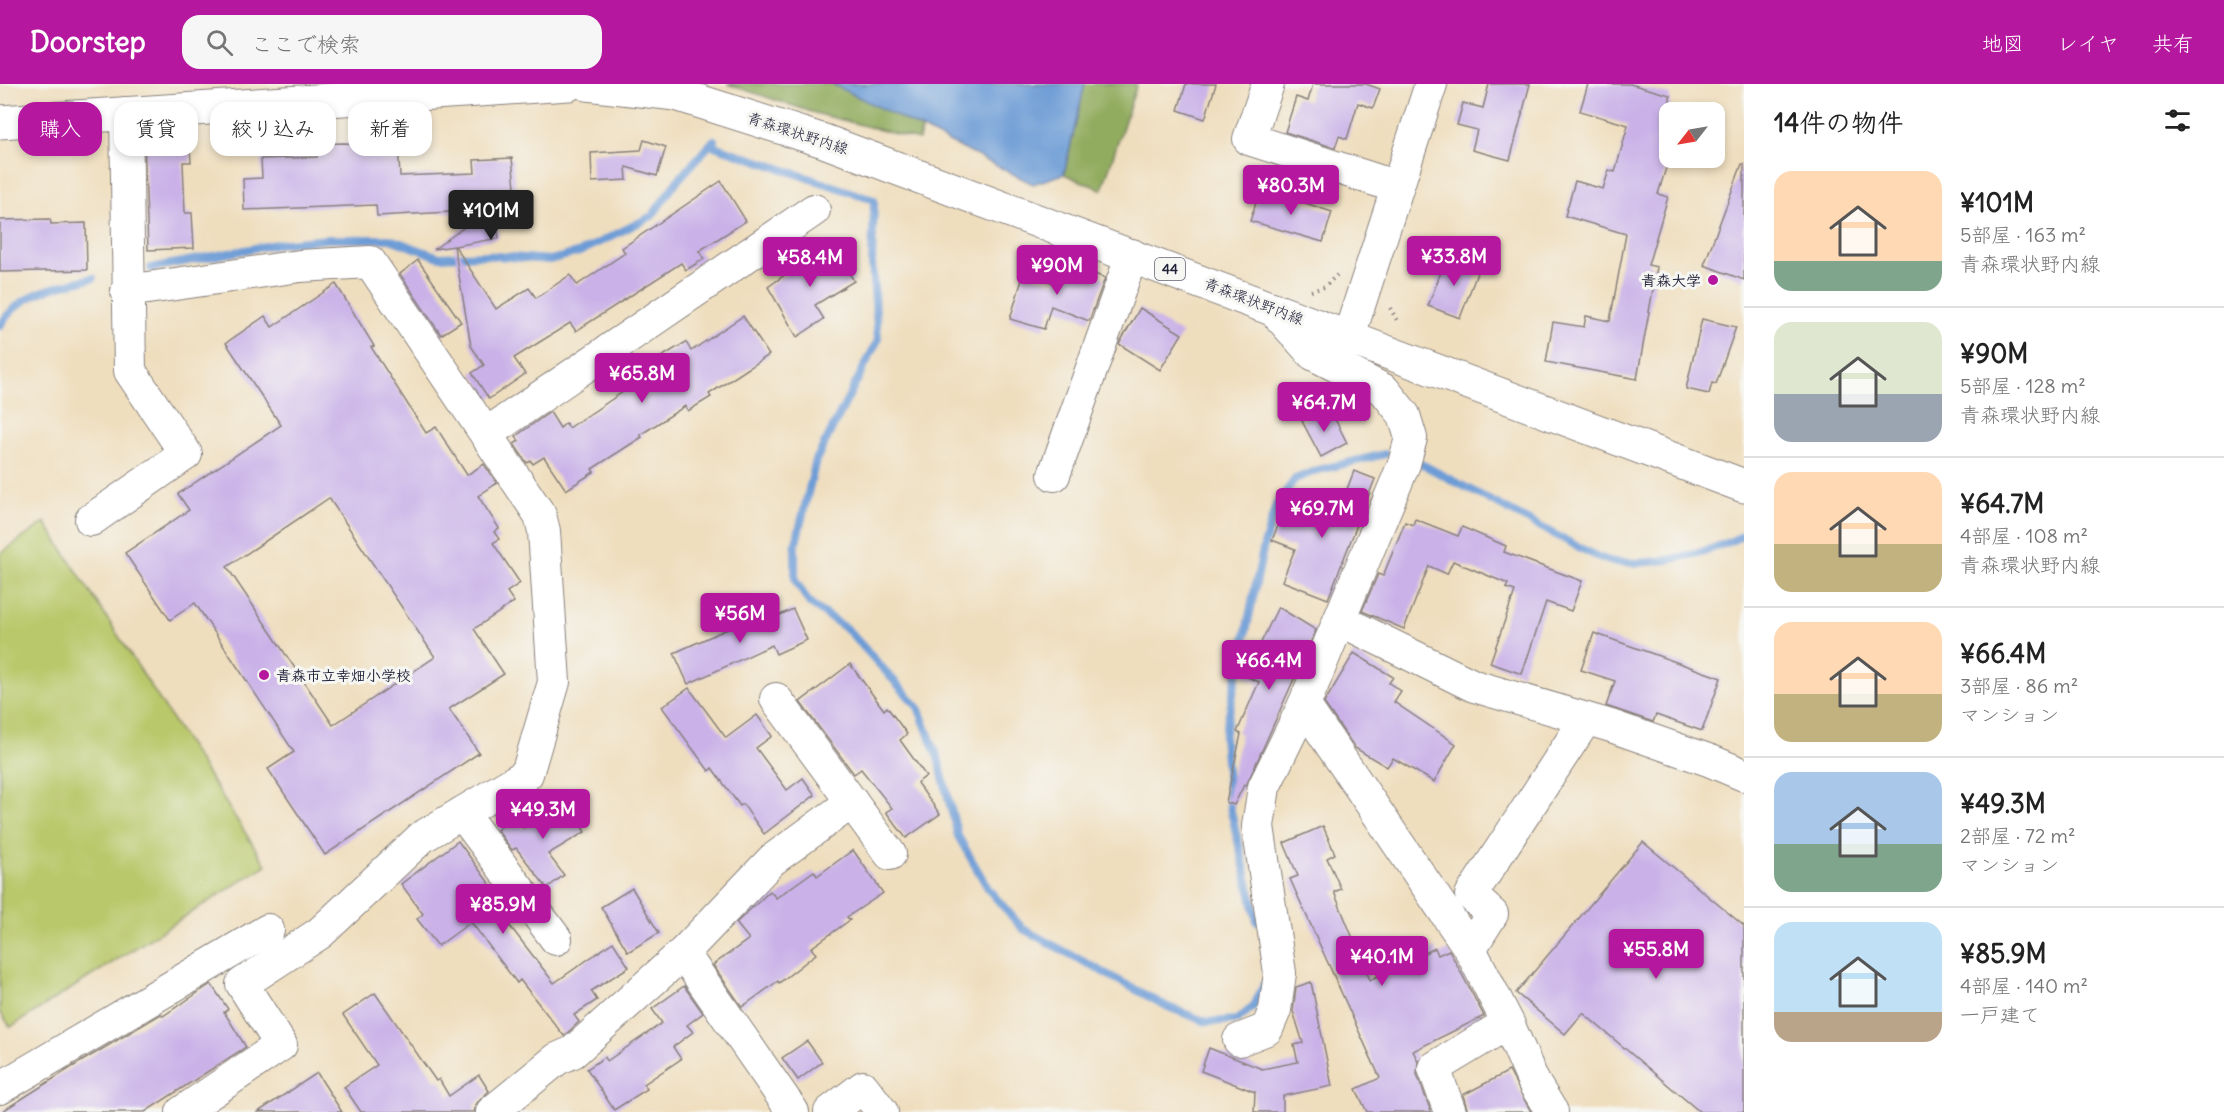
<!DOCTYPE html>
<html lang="ja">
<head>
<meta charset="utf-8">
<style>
  :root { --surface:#fff; --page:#f6f6f6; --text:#222; --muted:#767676; --line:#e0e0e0; --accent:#b5179e }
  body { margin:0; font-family:Delius,"Klee One",sans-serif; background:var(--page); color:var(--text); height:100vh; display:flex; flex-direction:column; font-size:22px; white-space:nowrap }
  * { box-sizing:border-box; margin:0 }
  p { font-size:20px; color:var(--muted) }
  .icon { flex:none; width:33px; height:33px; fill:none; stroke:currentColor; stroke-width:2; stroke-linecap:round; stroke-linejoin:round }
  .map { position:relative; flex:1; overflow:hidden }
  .sheet { display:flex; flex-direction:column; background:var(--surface); width:480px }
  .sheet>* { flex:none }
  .guide { position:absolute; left:18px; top:18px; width:570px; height:54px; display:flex; gap:12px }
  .needle { width:39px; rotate:239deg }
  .tools { position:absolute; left:1659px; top:18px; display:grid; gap:12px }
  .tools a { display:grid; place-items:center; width:66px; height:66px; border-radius:12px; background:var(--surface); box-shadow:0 3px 9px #0003; font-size:30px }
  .price { position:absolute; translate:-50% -51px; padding:0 14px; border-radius:6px; background:var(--accent); color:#fff; font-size:20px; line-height:39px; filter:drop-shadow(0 2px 3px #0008) }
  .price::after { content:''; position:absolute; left:50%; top:36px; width:18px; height:14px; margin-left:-9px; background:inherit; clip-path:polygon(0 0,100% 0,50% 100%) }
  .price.on { background:#222; color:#fff }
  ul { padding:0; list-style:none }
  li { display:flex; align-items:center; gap:18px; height:150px; padding:0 30px }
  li+li { border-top:2px solid var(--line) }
  li span { display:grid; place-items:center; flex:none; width:168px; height:120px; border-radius:18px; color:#555 }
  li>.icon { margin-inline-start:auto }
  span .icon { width:72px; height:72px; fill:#fffc; stroke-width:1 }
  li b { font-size:26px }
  h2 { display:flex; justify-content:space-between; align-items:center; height:72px; padding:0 30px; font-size:26px }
  .tag { padding:0 21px; border-radius:18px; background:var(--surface); box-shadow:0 3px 9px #0003; font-size:21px; line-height:54px }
  .tag.on { background:var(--accent); color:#fff }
  header { display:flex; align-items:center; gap:36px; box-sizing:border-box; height:84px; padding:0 30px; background:var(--accent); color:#fff }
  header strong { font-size:28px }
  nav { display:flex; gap:33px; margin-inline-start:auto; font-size:21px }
  .search { width:420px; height:54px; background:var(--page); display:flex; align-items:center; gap:15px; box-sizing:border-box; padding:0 21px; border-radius:18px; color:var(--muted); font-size:22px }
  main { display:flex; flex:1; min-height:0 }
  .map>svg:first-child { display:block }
</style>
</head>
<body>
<header>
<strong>Doorstep</strong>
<div class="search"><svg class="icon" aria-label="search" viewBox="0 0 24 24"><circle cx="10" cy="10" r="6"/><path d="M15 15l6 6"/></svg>ここで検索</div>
<nav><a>地図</a><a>レイヤ</a><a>共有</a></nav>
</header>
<main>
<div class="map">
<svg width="1744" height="1028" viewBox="0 0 1744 1028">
  <rect width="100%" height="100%" fill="#f6f6f2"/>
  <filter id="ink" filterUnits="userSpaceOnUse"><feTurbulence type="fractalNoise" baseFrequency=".0167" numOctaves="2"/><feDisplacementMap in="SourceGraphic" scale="12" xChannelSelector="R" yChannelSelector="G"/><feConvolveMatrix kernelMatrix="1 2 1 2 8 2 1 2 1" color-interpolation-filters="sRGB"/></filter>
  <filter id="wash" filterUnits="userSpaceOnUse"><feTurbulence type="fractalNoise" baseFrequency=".008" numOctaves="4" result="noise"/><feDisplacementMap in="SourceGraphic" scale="24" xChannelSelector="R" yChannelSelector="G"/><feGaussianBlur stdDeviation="1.35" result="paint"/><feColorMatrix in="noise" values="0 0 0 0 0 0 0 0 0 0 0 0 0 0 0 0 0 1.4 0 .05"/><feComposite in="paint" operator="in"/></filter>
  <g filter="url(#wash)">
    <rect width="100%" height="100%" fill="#efdebe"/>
    <path fill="#b9c86a" stroke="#6e7552" stroke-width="1.5" d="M 45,438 L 266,781 L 11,943 L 0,929 L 0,470 Z"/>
    <g fill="#92ac5e" stroke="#5a674c" stroke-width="1.5">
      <path d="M 727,0 L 832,0 L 922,44 L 919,56 L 815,29 Z"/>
      <path d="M 1085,0 L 1137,0 L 1102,106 L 1064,90 Z"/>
    </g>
    <path fill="#6d9cd6" stroke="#485f88" stroke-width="1.5" d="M 832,0 L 1085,0 L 1064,90 L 1033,100 Z"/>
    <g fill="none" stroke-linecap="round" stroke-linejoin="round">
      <g stroke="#6d9cd6" stroke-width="8">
        <path d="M 711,61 L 874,116 L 872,179 L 878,256 L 816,376 L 795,463 L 795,496 L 810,520 L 847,545 L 918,623 L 938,674 L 958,752 L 989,806 L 1023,845 L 1168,923 L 1207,938 L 1237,936 L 1254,922 L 1264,900"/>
        <path d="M 151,184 L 276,160 L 328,155 L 390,155 L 439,173 L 483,171 L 550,176 L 580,168 L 652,132 L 677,97 L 714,56"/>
        <path d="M 0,242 C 20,208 58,202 93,194"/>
        <path d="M 1414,376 L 1588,468 C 1596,472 1606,477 1615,478 C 1658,482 1706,470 1744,451"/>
        <path d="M 1257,837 L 1230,723 L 1224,653 L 1264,461 L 1276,421 L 1295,395 L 1318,386 L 1385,370"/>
      </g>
    </g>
    <g id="blocks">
      <g fill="#cab2e8" fill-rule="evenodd">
        <path d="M 1186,0 L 1216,0 L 1205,35 L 1178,26 Z"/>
        <path d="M 1313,0 L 1366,0 L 1380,5 L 1373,24 L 1358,19 L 1347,55 L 1339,52 L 1335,64 L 1285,48 L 1296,13 L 1308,17 Z"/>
        <path d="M 1489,0 L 1530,0 L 1510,76 L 1472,66 L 1477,46 L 1457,41 L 1463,19 L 1483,24 Z"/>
        <path d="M 1588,0 L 1630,0 L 1670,11 L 1670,71 L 1658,110 L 1668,113 L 1648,181 L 1657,183 L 1637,295 L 1546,278 L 1553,238 L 1584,243 L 1586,232 L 1610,237 L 1626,150 L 1565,132 L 1575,97 L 1603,105 L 1609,86 L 1615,88 L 1628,41 L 1580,27 Z"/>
        <path d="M 189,52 L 191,78 L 183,78 L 185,129 L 192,129 L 194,164 L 148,166 L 144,54 Z"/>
        <path d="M 644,56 L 666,63 L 657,92 L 626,83 L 627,96 L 592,98 L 591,69 L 641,66 Z"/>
        <path d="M 344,59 L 357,60 L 358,64 L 398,62 L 400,92 L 475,89 L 474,76 L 512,74 L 515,103 L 491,105 L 499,154 L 455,162 L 496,225 L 529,204 L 536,214 L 570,191 L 577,201 L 625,169 L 622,164 L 721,97 L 746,137 L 699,167 L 704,175 L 686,186 L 681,179 L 576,247 L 570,239 L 514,274 L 525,290 L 489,315 L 472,289 L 484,281 L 471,262 L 454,162 L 434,165 L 488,126 L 377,132 L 376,121 L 244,126 L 243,95 L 262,94 L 261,75 L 317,73 L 316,60 Z"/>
        <path d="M 1742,80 L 1744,80 L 1744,196 L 1704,181 Z"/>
        <path d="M 1261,104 L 1332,128 L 1323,158 L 1250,137 Z"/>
        <path d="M 50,135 L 51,140 L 86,139 L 87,186 L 0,188 L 0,136 Z"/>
        <path d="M 831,158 L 854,197 L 815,221 L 824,235 L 797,253 L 768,203 Z"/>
        <path d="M 1447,172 L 1479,184 L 1460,234 L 1428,222 Z"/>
        <path d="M 418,176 L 461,238 L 441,251 L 400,190 Z"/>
        <path d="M 1063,178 L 1105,194 L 1089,237 L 1051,222 L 1044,245 L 1010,235 L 1024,189 L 1055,199 Z"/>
        <path d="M 336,200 L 374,262 L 371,263 L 426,349 L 436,343 L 467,391 L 484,380 L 497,399 L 478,412 L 499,444 L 494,448 L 499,455 L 493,459 L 520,499 L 507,508 L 514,518 L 474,545 L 504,590 L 449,625 L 479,669 L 325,771 L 268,685 L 294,668 L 195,519 L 170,536 L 125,469 L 189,426 L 178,410 L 281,341 L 226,259 L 265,232 L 272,243 ZM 329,414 L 435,573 L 333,641 L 227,483 Z"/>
        <path d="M 1140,224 L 1182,250 L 1160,286 L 1119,260 Z"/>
        <path d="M 743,232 L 769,271 L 709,310 L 711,313 L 688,327 L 685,322 L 640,351 L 642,353 L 592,385 L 594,388 L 566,406 L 544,373 L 533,380 L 531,377 L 527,379 L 514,360 L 519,357 L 516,352 L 550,328 L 560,344 L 566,339 L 569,344 L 660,283 L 656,276 L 686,258 L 691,267 Z"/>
        <path d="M 1702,235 L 1736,243 L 1716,300 L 1712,299 L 1709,310 L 1686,305 Z"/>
        <path d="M 1321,327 L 1327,337 L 1334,333 L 1347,359 L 1321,373 L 1302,337 Z"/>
        <path d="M 1354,387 L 1375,395 L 1328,515 L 1282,497 L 1295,465 L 1272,456 L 1287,420 L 1334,439 Z"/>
        <path d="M 1415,435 L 1458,452 L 1462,443 L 1506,462 L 1504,468 L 1582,497 L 1571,527 L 1546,518 L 1522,590 L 1490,579 L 1515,507 L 1506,504 L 1508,500 L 1453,477 L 1447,490 L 1429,482 L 1404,545 L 1362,527 L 1378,490 L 1383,492 L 1405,438 L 1413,441 Z"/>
        <path d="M 1278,523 L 1316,546 L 1246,702 L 1244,701 L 1234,721 L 1226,718 L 1241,650 L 1237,648 L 1259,598 L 1245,592 Z"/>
        <path d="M 793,525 L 807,556 L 776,570 L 772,561 L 688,600 L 674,569 L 763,529 L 767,537 Z"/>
        <path d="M 1594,549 L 1721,594 L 1702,647 L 1656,631 L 1653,638 L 1606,622 L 1615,597 L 1581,586 Z"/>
        <path d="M 1354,569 L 1393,593 L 1389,599 L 1401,607 L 1394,618 L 1456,660 L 1434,698 L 1393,674 L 1387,683 L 1355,664 L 1324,619 Z"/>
        <path d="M 850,580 L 884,626 L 887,623 L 907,650 L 900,656 L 926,692 L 917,699 L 940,730 L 906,754 L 886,728 L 892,724 L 861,685 L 854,690 L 800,618 Z"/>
        <path d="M 689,604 L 726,654 L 757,631 L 772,652 L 756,664 L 787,706 L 803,694 L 815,711 L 764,750 L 743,720 L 740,722 L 712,684 L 709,687 L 662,623 Z"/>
        <path d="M 567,718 L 585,748 L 548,770 L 564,791 L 547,804 L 516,764 L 512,766 L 497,746 L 514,733 L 523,744 Z"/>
        <path d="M 1323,742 L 1335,770 L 1327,774 L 1341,805 L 1334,808 L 1370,896 L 1435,864 L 1438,871 L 1449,866 L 1484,932 L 1413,967 L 1418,977 L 1417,990 L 1431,1028 L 1367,1028 L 1356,1005 L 1380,994 L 1290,795 L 1298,792 L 1284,759 Z"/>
        <path d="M 458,757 L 503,818 L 496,824 L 554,899 L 613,858 L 629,883 L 591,907 L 597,916 L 574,931 L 579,938 L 564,952 L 520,896 L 517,899 L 471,838 L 438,862 L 417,835 L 423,830 L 401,800 Z"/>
        <path d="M 1643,758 L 1744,842 L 1744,1028 L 1700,1028 L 1583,929 L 1565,950 L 1516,909 Z"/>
        <path d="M 853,766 L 883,809 L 847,833 L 850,836 L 811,864 L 816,870 L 779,899 L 778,897 L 742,923 L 713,881 L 749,855 L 736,839 L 770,807 L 776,814 L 814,787 L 817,792 Z"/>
        <path d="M 632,804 L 659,849 L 628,868 L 601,823 Z"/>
        <path d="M 1311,898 L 1332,1002 L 1283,1012 L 1283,1028 L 1254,1028 L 1255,1008 L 1201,987 L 1209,964 L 1262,985 L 1298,978 L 1294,961 L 1303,959 L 1293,927 L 1296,903 Z"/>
        <path d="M 211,900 L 228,925 L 224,928 L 246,963 L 145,1028 L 1,1028 L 72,983 L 161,930 L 163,932 Z"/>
        <path d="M 684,902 L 703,929 L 687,941 L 693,948 L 673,963 L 681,975 L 644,1000 L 647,1005 L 614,1026 L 587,985 L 605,973 L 607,977 L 662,939 L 652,925 Z"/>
        <path d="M 375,909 L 436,997 L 439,995 L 449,1012 L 479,991 L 489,1007 L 475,1021 L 474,1028 L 361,1028 L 344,1003 L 377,981 L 343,931 Z"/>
        <path d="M 807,957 L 822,978 L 798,996 L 782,974 Z"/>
        <path d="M 1509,987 L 1531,1028 L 1468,1028 L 1463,1011 Z"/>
        <path d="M 317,989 L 342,1028 L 258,1028 Z"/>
      </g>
    </g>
  </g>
  <g filter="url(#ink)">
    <use href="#blocks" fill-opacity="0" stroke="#88807c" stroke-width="1.5"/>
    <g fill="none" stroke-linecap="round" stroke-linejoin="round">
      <defs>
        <g id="minor">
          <path d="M 1268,0 L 1249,55 L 1397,103"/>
          <path d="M 127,207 L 300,182 L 370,178 L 540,431 L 544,447 L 554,598 L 527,690 L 422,753 L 320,849 L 242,900 L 281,961 L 182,1028"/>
          <path d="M 1272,224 L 1313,270 L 1384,306 L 1404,331 L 1411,354 L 1404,380 L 1304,621 L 1470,865 L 1508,939 L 1534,999 L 1552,1028"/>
          <path d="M 1349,252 L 1431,0"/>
          <path d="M 486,350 L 814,126"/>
          <path d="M 1054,391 L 1132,171"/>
          <path d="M 91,436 L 186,370 L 130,287 L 126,29"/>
          <path d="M 1340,536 L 1474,602 L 1611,642 L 1711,677 L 1744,691"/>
          <path d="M 776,615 L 890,770"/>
          <path d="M 462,729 L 556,855"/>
          <path d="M 1470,865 L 1492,830 L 1471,811 L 1586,635"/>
          <path d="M 683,869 L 793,1028"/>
          <path d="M 1239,956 L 1267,945 L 1275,926 L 1280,889 L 1258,742 L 1264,703 L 1304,621"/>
          <path d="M 0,1004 L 268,846"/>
          <path d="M 492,1028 L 557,975 L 573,968 L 683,869 L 772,776 L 852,718"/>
          <path d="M 830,1028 L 863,1003 L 882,1028"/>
          <path d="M 1450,1028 L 1434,984 L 1508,939"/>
        </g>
        <g id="major">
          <path d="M 587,0 L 676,10 L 824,57 L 1744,402"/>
          <path d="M 0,38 L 569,0"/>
        </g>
      </defs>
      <use href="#minor" stroke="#88807c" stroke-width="34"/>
      <use href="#major" stroke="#88807c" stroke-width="35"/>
      <g stroke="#88807c" stroke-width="4" stroke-dasharray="1.5 4.5" stroke-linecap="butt">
        <path d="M 1311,207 L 1324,203 L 1337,191"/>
        <path d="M 1390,224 L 1398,238"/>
      </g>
      <use href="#minor" stroke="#fff" stroke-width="32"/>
      <use href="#major" stroke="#fff" stroke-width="33"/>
    </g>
  </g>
  <g fill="#b5179e" stroke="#f6f6f2" stroke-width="2">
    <circle cx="1713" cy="196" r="6"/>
    <circle cx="264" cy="591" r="6"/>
  </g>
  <g text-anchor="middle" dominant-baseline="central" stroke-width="6" stroke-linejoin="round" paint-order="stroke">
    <rect fill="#f6f6f2" stroke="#626272" stroke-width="1.5" x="1155" y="174" width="30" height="22" rx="4.5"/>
    <g font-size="14" font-weight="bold" fill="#22223b">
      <text x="1170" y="185">44</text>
    </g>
    <g font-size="15" fill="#22223b" stroke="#f6f6f2">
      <text transform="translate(798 49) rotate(18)">青森環状野内線</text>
      <text transform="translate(1254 217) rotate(21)">青森環状野内線</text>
    </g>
    <g font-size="15" font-weight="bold" fill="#22223b" stroke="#f6f6f2" text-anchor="end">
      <text x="1701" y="196">青森大学</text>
      <text x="276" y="591" text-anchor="start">青森市立幸畑小学校</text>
    </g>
  </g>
</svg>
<div class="tools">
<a><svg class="needle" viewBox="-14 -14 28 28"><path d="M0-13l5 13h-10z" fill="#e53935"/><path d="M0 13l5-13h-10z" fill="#767676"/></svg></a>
</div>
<b class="price" style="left:1291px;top:132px">¥80.3M</b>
<b class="price on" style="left:491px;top:157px">¥101M</b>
<b class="price" style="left:1454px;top:203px">¥33.8M</b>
<b class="price" style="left:810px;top:204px">¥58.4M</b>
<b class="price" style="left:1057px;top:212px">¥90M</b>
<b class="price" style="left:642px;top:320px">¥65.8M</b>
<b class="price" style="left:1324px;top:349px">¥64.7M</b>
<b class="price" style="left:1322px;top:455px">¥69.7M</b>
<b class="price" style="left:740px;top:560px">¥56M</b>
<b class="price" style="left:1269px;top:607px">¥66.4M</b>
<b class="price" style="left:543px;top:756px">¥49.3M</b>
<b class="price" style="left:503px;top:851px">¥85.9M</b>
<b class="price" style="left:1656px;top:896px">¥55.8M</b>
<b class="price" style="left:1382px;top:903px">¥40.1M</b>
<div class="guide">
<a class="tag on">購入</a>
<a class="tag">賃貸</a>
<a class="tag">絞り込み</a>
<a class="tag">新着</a>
</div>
</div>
<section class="sheet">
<h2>14件の物件<svg class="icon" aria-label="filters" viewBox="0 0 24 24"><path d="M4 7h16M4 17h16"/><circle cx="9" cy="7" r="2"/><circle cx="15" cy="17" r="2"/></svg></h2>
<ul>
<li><span style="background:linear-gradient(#ffd9b3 75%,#7fa58c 0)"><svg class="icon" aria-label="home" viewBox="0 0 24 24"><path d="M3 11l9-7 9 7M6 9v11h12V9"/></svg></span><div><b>¥101M</b><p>5部屋 · 163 m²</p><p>青森環状野内線</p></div></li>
<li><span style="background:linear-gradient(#dfe7d0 60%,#9aa5b1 0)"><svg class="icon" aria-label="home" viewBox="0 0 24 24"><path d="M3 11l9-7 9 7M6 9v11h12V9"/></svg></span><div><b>¥90M</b><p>5部屋 · 128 m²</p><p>青森環状野内線</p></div></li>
<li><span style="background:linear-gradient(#ffd9b3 60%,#c2b280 0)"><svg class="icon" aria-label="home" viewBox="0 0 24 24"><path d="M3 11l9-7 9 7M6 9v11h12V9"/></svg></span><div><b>¥64.7M</b><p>4部屋 · 108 m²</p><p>青森環状野内線</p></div></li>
<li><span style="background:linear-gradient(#ffd9b3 60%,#c2b280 0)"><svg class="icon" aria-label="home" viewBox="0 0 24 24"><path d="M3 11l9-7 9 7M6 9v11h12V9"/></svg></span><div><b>¥66.4M</b><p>3部屋 · 86 m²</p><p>マンション</p></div></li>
<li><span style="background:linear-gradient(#a9c7e8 60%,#7fa58c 0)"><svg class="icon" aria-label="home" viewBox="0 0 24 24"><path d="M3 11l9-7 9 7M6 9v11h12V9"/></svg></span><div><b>¥49.3M</b><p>2部屋 · 72 m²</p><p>マンション</p></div></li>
<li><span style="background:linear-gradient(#bfe0f5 75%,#b9a48a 0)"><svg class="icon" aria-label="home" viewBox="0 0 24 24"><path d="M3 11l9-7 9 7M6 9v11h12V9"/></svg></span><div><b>¥85.9M</b><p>4部屋 · 140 m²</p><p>一戸建て</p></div></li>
</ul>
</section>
</main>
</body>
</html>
